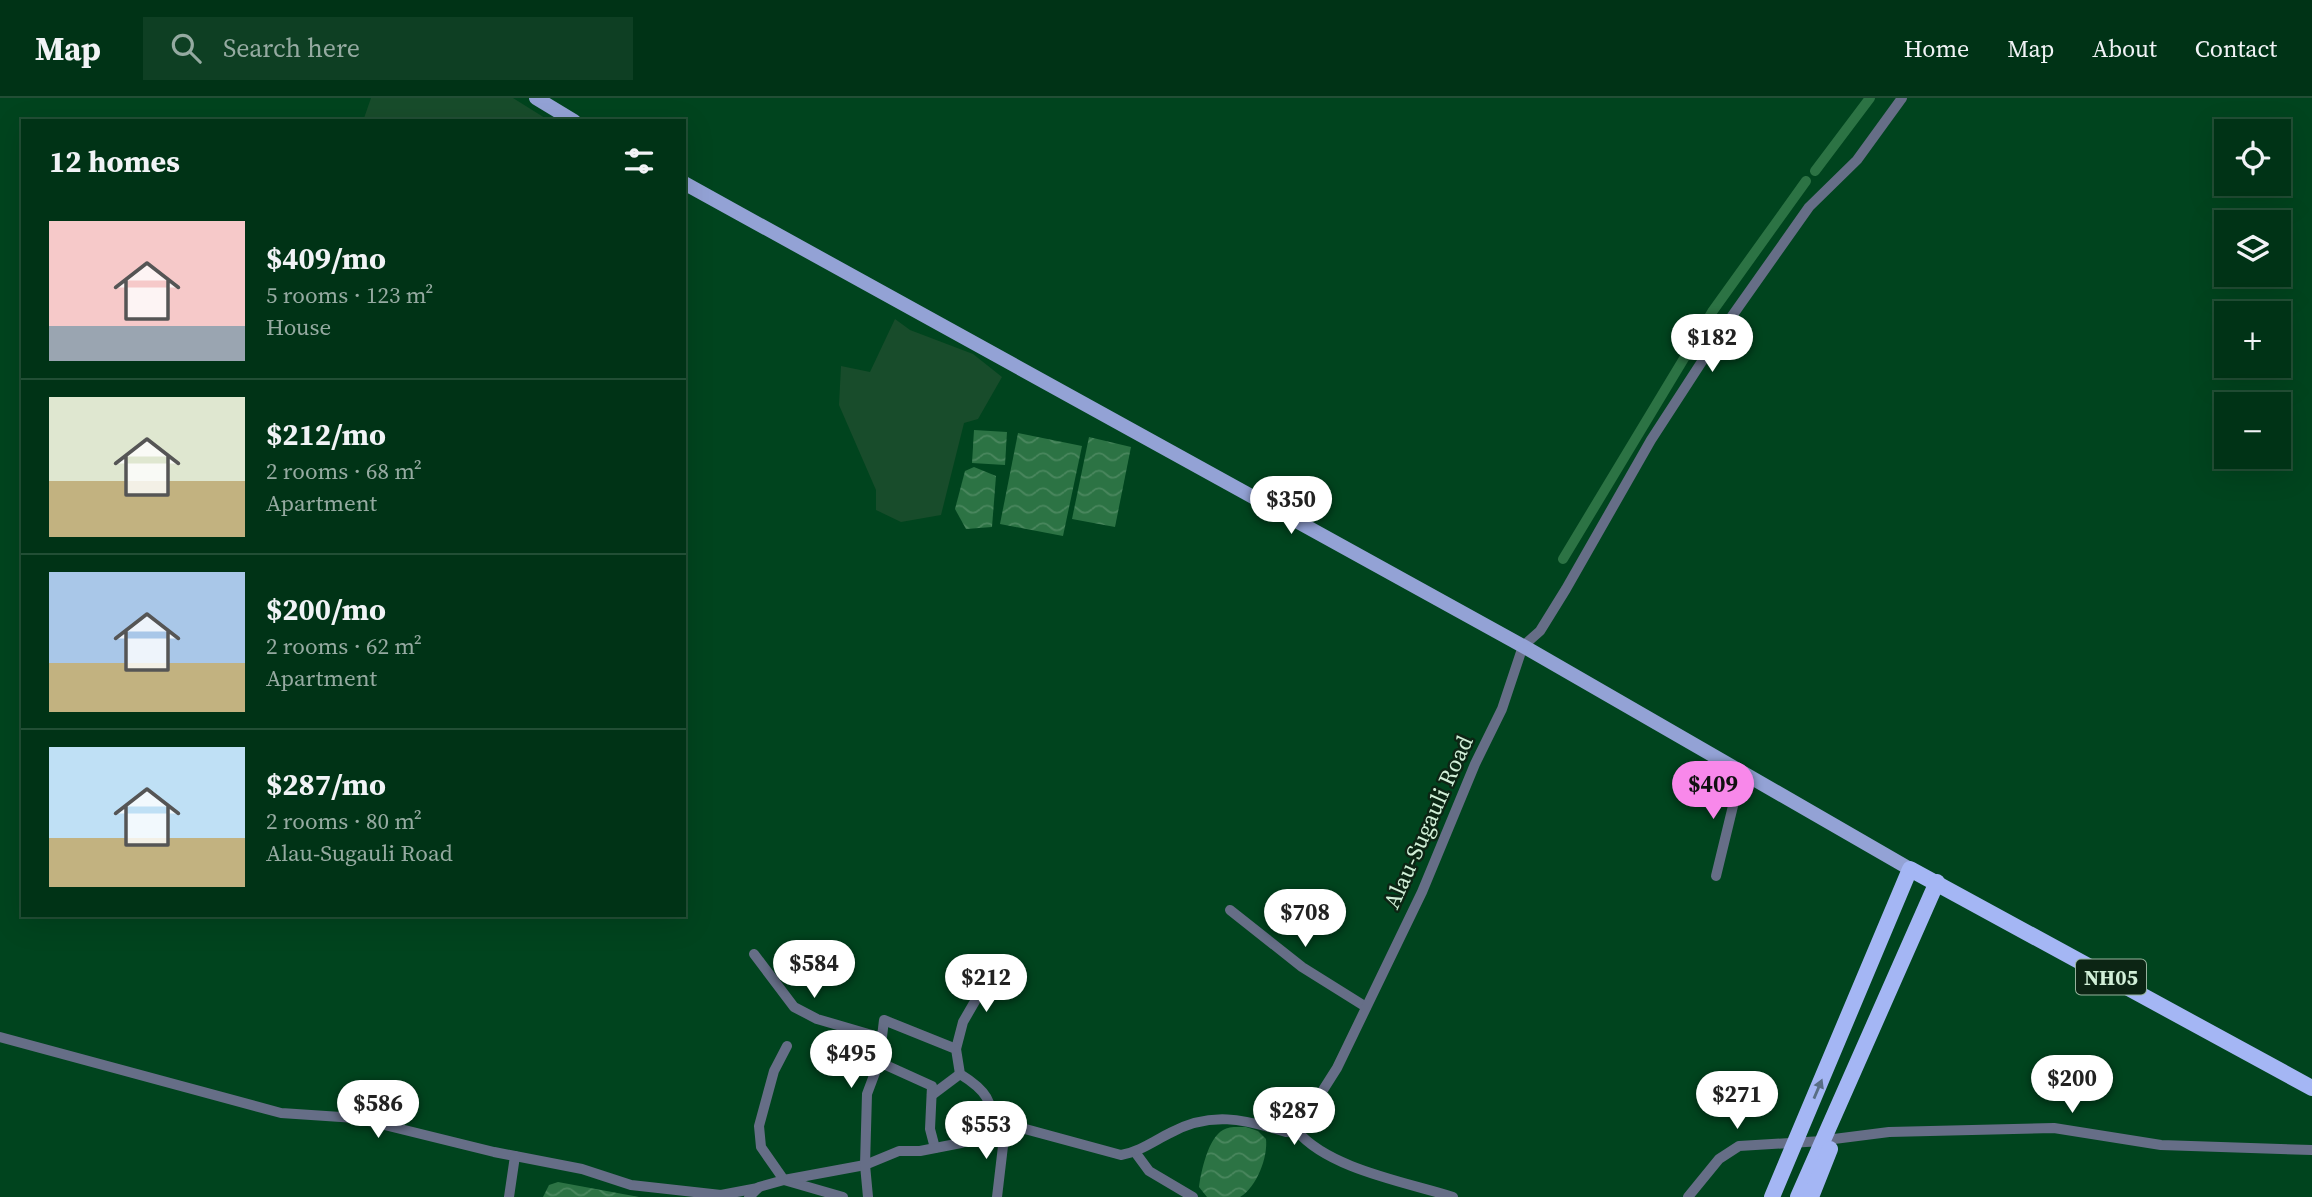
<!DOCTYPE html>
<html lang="en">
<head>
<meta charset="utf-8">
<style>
  :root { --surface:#003316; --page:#0e3f23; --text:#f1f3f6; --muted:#95aaa1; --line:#224e35; --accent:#f888ea }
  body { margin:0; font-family:"Source Serif 4",serif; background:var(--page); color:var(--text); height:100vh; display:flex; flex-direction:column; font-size:26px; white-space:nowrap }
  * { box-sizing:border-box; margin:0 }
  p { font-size:23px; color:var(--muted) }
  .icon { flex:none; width:38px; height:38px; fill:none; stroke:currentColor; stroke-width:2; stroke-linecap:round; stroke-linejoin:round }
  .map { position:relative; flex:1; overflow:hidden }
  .drawer { position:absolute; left:21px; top:21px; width:665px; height:798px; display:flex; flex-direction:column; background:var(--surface); border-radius:0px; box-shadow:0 7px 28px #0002,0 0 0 2px var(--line) }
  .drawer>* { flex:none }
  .buttons { position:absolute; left:2214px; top:21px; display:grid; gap:14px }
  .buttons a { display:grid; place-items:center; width:77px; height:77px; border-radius:0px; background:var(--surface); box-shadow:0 7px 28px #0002,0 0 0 2px var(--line); font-size:35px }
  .price { position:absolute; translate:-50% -60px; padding:0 16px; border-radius:24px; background:#fff; color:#222; font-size:23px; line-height:46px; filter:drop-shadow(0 2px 4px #0008) }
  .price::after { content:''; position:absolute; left:50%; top:42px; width:21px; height:16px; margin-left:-10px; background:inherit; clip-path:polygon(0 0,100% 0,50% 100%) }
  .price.active { background:var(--accent); color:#111 }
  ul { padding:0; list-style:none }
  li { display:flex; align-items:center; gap:21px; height:175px; padding:0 28px }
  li+li { border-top:2px solid var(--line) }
  li span { display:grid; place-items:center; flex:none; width:196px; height:140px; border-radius:0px; color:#555 }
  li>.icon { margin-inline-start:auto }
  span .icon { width:84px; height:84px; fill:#fffc; stroke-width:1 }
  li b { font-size:30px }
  h2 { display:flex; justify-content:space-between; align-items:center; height:84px; padding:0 28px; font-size:30px }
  header { display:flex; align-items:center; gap:42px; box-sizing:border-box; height:98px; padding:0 35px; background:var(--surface); border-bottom:2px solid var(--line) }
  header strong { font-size:33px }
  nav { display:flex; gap:38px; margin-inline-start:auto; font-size:24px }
  .search { width:490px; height:63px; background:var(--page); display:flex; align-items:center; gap:18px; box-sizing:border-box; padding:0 24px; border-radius:0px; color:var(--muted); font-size:26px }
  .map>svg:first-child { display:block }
</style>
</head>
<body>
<header>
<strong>Map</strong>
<div class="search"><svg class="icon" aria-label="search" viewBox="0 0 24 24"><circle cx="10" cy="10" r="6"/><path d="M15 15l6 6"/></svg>Search here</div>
<nav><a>Home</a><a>Map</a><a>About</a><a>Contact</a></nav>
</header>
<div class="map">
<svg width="2312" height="1099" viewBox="0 0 2312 1099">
  <defs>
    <pattern id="water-waves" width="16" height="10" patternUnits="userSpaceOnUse" patternTransform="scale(1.75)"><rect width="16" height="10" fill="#2c7344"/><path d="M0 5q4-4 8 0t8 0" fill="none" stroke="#4a875e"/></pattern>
  </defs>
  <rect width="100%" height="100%" fill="#00441e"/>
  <g fill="#184c2b">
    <path d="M 371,0 L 513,0 L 545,20 L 545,23 L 363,23 Z"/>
    <path d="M 895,221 L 910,232 L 973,256 L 1002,279 L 978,321 L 964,325 L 941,417 L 901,424 L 876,412 L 876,392 L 839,307 L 841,268 L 870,274 Z"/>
  </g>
  <g fill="url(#water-waves)">
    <path d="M 974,332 L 1007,334 L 1005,367 L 972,365 Z"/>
    <path d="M 1018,335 L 1082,348 L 1063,438 L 1000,426 Z"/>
    <path d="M 1089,339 L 1131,349 L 1115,429 L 1072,421 Z"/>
    <path d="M 974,369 L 996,378 L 992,429 L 966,431 L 955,411 L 965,373 Z"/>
    <path d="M 1246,1029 L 1258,1033 L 1266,1041 C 1268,1059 1257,1089 1240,1099 L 1207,1099 L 1199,1089 C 1201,1074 1208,1040 1223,1032 C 1229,1028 1238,1029 1246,1029 Z"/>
    <path d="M 558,1084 L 639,1099 L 543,1099 L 549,1087 Z"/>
  </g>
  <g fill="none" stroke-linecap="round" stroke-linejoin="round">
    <g stroke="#2c7344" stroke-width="10">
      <path d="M 1815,73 L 1870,0"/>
      <path d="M 1563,461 L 1712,214 L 1806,83"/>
    </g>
    <g stroke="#666e87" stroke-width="10">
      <path d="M 1716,778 L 1741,675"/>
      <path d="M 1230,812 L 1302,869 L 1366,909"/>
      <path d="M 754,856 L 794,909 L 817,921 L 882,940"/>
      <path d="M 0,939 L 281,1015 L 356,1020 L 494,1054 L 582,1071 L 631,1087 L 721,1097 L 758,1090"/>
      <path d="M 787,948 L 774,973 L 759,1028 L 761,1049 L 784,1082 L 843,1099"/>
      <path d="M 956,951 L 963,924 L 993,872"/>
      <path d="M 879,964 L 932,988 L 930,1031 L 935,1050"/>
      <path d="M 932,997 L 960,976"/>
      <path d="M 1297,1033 C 1329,1071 1406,1084 1453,1099"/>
      <path d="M 1834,1041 L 1889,1034 L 2054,1030 L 2161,1047 L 2312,1052"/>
      <path d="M 1135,1054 L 1149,1073 L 1193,1099"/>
      <path d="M 509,1099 L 515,1058"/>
      <path d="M 749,1099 L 759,1089 L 784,1082 L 865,1067 L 899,1053 L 920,1053 L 961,1045 L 1014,1028 L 1121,1057 C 1139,1054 1154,1043 1170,1035 C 1210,1013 1244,1021 1286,1034 L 1297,1033 L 1337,970 L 1422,794 L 1475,666 L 1502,611 L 1523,548 L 1540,533 L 1566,491 L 1651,342 L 1725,228 L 1809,109 L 1857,62 L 1902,0"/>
      <path d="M 868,1099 L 865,1067 L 867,996 L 879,964 L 884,922 L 956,951 L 960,976 C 989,994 990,1002 996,1034"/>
      <path d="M 997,1099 L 1005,1031"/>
      <path d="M 1688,1099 L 1719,1061 L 1739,1048 L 1822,1043"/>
    </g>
    <g stroke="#93a2d5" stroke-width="14">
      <path d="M 536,0 L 574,23"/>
      <path d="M 684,85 L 1523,548 L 1910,771"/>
    </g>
    <g stroke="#a4b6f4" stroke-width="16">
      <path d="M 1772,1099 L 1910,771 L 2312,990"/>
      <path d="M 1798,1099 L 1937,784"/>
      <path d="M 1811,1099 L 1830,1051"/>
    </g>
  </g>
  <defs><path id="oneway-solid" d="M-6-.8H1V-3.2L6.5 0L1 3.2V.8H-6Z" transform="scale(1.75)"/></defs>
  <use fill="#586e84" href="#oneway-solid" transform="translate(1818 991) rotate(-67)"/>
  <g text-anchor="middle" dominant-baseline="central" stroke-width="5" stroke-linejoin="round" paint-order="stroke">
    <rect fill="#0c2514" stroke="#96b29c" stroke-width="2" x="2076" y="861.5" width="70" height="35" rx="5"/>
    <g font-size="21" font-weight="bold" fill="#d1efd7">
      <text x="2111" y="879">NH05</text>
    </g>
    <g font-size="23" fill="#d1efd7" stroke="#0c2514">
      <text transform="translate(1428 724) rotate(-66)">Alau-Sugauli Road</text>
    </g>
  </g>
</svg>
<div class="buttons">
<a><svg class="icon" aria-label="locate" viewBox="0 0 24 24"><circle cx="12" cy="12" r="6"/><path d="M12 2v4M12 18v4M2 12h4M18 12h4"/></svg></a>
<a><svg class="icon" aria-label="layers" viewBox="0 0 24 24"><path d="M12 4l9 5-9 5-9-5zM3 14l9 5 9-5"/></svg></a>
<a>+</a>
<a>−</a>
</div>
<b class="price" style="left:1712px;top:276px">$182</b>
<b class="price" style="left:1291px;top:438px">$350</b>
<b class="price active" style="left:1713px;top:723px">$409</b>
<b class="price" style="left:1305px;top:851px">$708</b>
<b class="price" style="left:814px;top:902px">$584</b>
<b class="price" style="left:986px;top:916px">$212</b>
<b class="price" style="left:851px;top:992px">$495</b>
<b class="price" style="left:2072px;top:1017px">$200</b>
<b class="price" style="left:1737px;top:1033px">$271</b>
<b class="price" style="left:378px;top:1042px">$586</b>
<b class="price" style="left:1294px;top:1049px">$287</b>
<b class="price" style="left:986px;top:1063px">$553</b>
<section class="drawer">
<h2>12 homes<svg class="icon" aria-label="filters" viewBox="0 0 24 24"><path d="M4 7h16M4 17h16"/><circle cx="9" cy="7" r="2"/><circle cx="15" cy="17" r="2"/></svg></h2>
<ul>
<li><span style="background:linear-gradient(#f6c9c9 75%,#9aa5b1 0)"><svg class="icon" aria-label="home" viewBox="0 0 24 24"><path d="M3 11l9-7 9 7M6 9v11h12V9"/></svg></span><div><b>$409/mo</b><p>5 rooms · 123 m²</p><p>House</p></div></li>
<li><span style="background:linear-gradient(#dfe7d0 60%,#c2b280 0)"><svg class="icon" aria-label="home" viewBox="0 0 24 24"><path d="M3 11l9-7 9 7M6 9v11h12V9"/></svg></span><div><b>$212/mo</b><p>2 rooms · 68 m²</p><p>Apartment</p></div></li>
<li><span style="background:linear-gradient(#a9c7e8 65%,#c2b280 0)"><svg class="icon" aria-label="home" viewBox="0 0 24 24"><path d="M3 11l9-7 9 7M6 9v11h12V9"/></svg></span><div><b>$200/mo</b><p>2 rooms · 62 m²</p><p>Apartment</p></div></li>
<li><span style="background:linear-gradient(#bfe0f5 65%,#c2b280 0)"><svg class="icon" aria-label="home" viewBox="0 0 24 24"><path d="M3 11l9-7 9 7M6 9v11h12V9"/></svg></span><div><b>$287/mo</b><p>2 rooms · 80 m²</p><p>Alau-Sugauli Road</p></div></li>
</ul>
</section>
</div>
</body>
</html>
